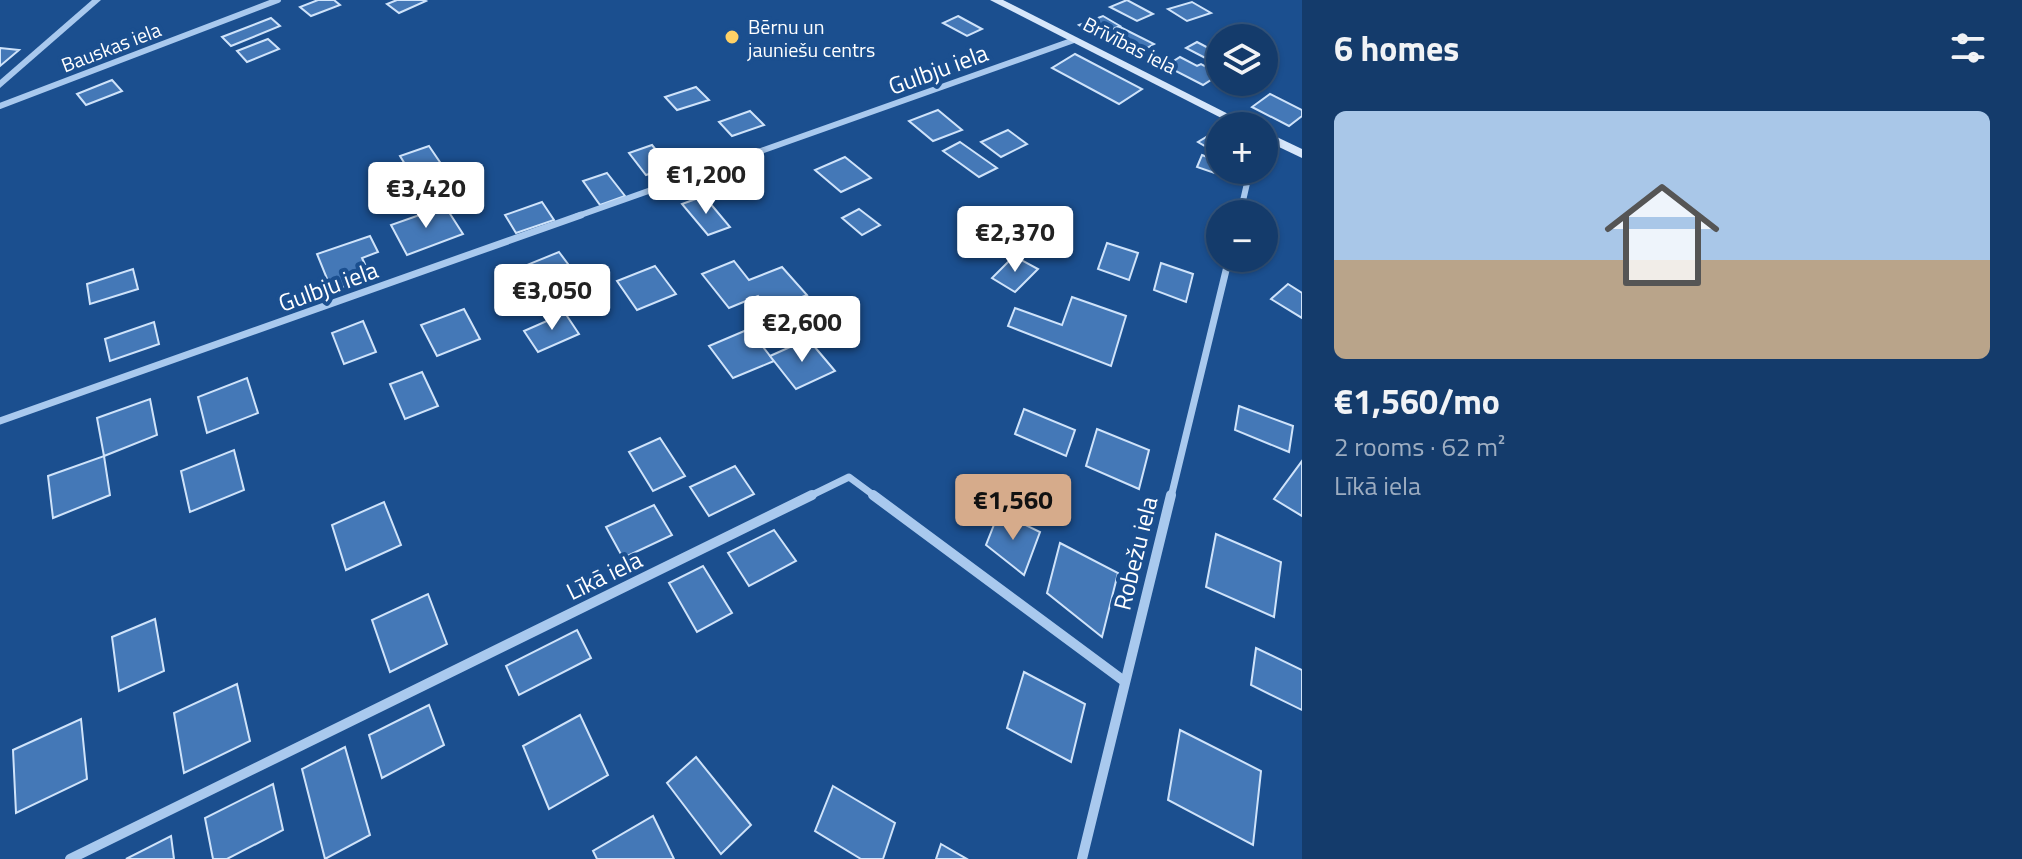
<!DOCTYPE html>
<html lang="en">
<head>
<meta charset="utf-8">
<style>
  :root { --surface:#143b6b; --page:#214673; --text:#f1f3f6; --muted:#9dadc1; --line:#33557e; --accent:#d6ab8b }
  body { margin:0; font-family:"Titillium Web",sans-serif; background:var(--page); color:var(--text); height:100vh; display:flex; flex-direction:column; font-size:30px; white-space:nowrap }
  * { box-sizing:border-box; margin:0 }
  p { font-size:26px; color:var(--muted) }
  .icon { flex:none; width:44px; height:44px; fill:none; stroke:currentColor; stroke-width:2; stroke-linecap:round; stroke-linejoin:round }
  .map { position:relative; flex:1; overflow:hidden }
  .side { display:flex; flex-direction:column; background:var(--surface); width:720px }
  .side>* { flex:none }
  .tools { position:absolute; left:1206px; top:24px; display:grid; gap:16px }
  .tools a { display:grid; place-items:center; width:72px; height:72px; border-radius:50%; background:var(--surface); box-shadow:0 2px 6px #0004,0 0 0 2px var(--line); font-size:40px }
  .price { position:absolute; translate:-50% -68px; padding:0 18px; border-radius:8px; background:#fff; color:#222; font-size:26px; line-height:52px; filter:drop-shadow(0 2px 4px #0008) }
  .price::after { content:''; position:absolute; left:50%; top:48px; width:24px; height:18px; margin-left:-12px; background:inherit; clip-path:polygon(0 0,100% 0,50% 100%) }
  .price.current { background:var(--accent); color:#111 }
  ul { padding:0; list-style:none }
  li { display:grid; align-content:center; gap:16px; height:424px; padding:0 32px }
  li+li { border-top:2px solid var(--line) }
  li span { display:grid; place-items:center; height:248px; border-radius:12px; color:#555 }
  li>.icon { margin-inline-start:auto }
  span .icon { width:144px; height:144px; fill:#fffc; stroke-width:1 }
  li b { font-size:34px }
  h2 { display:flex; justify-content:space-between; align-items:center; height:96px; padding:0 32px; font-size:34px }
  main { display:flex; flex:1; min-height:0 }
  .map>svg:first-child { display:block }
</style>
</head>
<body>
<main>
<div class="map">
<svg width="1302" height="859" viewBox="0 0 1302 859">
  <rect width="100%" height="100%" fill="#1b4f8f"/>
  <g fill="#4478b7" stroke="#cfe3fa" stroke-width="2">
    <path d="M 318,0 L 334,0 L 340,5 L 311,16 L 300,7 Z"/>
    <path d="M 397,0 L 424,0 L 426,1 L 399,13 L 387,4 Z"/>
    <path d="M 1127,0 L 1153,14 L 1137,21 L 1110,7 Z"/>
    <path d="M 1192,2 L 1211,13 L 1187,21 L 1168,9 Z"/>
    <path d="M 958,16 L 982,29 L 967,36 L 943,23 Z"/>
    <path d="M 1103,16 L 1120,26 L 1096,36 L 1079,25 Z"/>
    <path d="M 271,18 L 280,26 L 231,46 L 222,37 Z"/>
    <path d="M 1120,27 L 1154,44 L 1138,53 L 1105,35 Z"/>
    <path d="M 268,39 L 279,49 L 247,62 L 237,51 Z"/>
    <path d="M 1197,42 L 1220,54 L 1220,60 L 1215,63 L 1186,48 Z"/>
    <path d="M 0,48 L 19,50 L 0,66 Z"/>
    <path d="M 1075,54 L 1142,89 L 1119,104 L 1052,68 Z"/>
    <path d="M 1180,57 L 1197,66 L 1201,64 L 1220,74 L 1203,85 L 1166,66 Z"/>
    <path d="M 112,80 L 122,91 L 86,105 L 77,94 Z"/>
    <path d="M 696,87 L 709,100 L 677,110 L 665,97 Z"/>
    <path d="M 1270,94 L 1302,110 L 1302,116 L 1289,126 L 1252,107 Z"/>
    <path d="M 938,110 L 962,130 L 933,141 L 909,121 Z"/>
    <path d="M 750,111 L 764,125 L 732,136 L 719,122 Z"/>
    <path d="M 1008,130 L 1027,144 L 1001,157 L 981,142 Z"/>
    <path d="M 1218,130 L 1220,131 L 1220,155 L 1198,142 Z"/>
    <path d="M 960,142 L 997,168 L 979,177 L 943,151 Z"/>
    <path d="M 652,145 L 670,167 L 646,175 L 629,153 Z"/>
    <path d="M 429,146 L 448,174 L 418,185 L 400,156 Z"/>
    <path d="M 1202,155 L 1220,162 L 1220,170 L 1239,170 L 1235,180 L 1197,167 Z"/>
    <path d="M 845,157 L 871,178 L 841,192 L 815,170 Z"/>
    <path d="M 607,173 L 625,196 L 600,205 L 583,181 Z"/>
    <path d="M 704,196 L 730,227 L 708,235 L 682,204 Z"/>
    <path d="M 542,202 L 554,220 L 516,233 L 505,215 Z"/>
    <path d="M 445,206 L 463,234 L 407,255 L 391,225 Z"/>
    <path d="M 859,209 L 880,225 L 862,235 L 842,218 Z"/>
    <path d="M 370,236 L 378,252 L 362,258 L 371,277 L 332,291 L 317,254 Z"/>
    <path d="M 1107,243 L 1138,253 L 1129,280 L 1098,269 Z"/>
    <path d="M 559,252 L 577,276 L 517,301 L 500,276 Z"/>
    <path d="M 1014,256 L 1038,269 L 1015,292 L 992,278 Z"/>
    <path d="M 734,261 L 749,280 L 782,267 L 807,295 L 770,310 L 758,296 L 729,308 L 702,274 Z"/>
    <path d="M 1161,263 L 1193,274 L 1186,302 L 1154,290 Z"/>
    <path d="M 655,266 L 676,294 L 637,310 L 617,281 Z"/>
    <path d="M 133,269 L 138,289 L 90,304 L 87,284 Z"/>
    <path d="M 1288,284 L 1302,293 L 1302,318 L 1271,299 Z"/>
    <path d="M 1072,297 L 1126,316 L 1111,366 L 1008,326 L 1015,308 L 1062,325 Z"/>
    <path d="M 464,309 L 480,339 L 437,356 L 421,325 Z"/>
    <path d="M 565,313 L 579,334 L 538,352 L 524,331 Z"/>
    <path d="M 363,321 L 376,352 L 344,364 L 332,333 Z"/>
    <path d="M 154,322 L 159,344 L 110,361 L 105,339 Z"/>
    <path d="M 749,329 L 774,361 L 733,378 L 709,346 Z"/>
    <path d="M 808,339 L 835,371 L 796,389 L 770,356 Z"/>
    <path d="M 422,372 L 438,406 L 405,419 L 390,384 Z"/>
    <path d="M 247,378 L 258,413 L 207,433 L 198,397 Z"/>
    <path d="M 150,399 L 157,435 L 104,456 L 97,418 Z"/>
    <path d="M 1239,406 L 1293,426 L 1289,452 L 1235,430 Z"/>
    <path d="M 1024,409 L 1075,430 L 1066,456 L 1015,434 Z"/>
    <path d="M 1097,429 L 1149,450 L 1139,489 L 1086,466 Z"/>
    <path d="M 660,438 L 685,476 L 653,491 L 629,452 Z"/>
    <path d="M 234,450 L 244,490 L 190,512 L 181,471 Z"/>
    <path d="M 104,456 L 110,495 L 53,518 L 48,476 Z"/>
    <path d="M 1302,461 L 1302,516 L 1274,499 Z"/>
    <path d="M 735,466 L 754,494 L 709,516 L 690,487 Z"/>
    <path d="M 384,502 L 401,545 L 346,570 L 332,525 Z"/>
    <path d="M 654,505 L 672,535 L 623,558 L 606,527 Z"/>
    <path d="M 999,512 L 1040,532 L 1024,575 L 986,545 Z"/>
    <path d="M 774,530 L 796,561 L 749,586 L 728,553 Z"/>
    <path d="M 1216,534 L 1281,562 L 1274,617 L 1206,587 Z"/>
    <path d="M 1060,543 L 1118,573 L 1102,637 L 1047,593 Z"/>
    <path d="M 703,566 L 732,613 L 697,632 L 669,583 Z"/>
    <path d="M 428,594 L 447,644 L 390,672 L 372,620 Z"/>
    <path d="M 155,619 L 164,671 L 119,691 L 112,637 Z"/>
    <path d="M 577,630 L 591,658 L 519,695 L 506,666 Z"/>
    <path d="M 1256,648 L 1302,670 L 1302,710 L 1251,685 Z"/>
    <path d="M 1024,672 L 1085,704 L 1071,762 L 1007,728 Z"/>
    <path d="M 237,684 L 250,741 L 184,773 L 174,713 Z"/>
    <path d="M 429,705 L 444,745 L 382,778 L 369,735 Z"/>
    <path d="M 580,715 L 608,775 L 549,809 L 523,746 Z"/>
    <path d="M 81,719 L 87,779 L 16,813 L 13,750 Z"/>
    <path d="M 1180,730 L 1261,771 L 1253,845 L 1168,800 Z"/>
    <path d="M 345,747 L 370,835 L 325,859 L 302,769 Z"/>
    <path d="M 696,757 L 751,825 L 721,854 L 667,783 Z"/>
    <path d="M 273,784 L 283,830 L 227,859 L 213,859 L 205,818 Z"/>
    <path d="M 833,786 L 895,823 L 883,859 L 861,859 L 815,831 Z"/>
    <path d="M 653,816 L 674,859 L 597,859 L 593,851 Z"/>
    <path d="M 171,836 L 174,859 L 126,859 Z"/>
    <path d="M 941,844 L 967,859 L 936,859 Z"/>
  </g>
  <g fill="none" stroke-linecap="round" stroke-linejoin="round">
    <g stroke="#a9c9ee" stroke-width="6">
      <path d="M 0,106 L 278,0"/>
      <path d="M 1240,214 L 1250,170"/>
      <path d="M 575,217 L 1074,40"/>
    </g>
    <g stroke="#a9c9ee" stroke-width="7">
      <path d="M 0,421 L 581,215"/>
      <path d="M 808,497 L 849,477 L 876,497"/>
      <path d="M 1171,497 L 1229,258"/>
    </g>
    <g stroke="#a9c9ee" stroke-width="10">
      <path d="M 873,495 L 1124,681"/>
      <path d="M 70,859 L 812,495"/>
      <path d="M 1082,859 L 1171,495"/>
    </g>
    <path fill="#a9c9ee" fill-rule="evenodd" d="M 92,0 L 101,0 L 0,88 L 0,80 Z"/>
    <g fill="#d6e6fa" fill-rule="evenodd">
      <path d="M 990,0 L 1003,0 L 1252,126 L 1237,126 Z"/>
      <path d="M 1264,131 L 1302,149 L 1302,158 L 1264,140 Z"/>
    </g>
  </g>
  <circle fill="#ffd166" stroke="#1b4f8f" stroke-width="3" cx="732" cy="37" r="8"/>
  <g text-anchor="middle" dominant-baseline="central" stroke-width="8" stroke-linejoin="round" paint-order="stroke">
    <g font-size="20" fill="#fff" stroke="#1b4f8f" text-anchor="start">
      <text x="748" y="26">Bērnu un<tspan x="748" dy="23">jauniešu centrs</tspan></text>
    </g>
    <g font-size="20" fill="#fff" stroke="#1b4f8f">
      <text transform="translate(1130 45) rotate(27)">Brīvības iela</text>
      <text transform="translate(111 47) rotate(-21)">Bauskas iela</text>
    </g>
    <g font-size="24" fill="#fff" stroke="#1b4f8f">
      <text transform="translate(938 69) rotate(-20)">Gulbju iela</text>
      <text transform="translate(328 286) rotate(-20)">Gulbju iela</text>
      <text transform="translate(1135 553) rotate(-76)">Robežu iela</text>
      <text transform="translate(604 575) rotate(-26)">Līkā iela</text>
    </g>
  </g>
</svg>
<div class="tools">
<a><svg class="icon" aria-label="layers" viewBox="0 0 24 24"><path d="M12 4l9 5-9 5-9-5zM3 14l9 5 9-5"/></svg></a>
<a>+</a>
<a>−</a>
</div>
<b class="price" style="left:706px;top:216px">€1,200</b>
<b class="price" style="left:426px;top:230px">€3,420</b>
<b class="price" style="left:1015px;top:274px">€2,370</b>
<b class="price" style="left:552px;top:332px">€3,050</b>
<b class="price" style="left:802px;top:364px">€2,600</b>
<b class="price current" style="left:1013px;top:542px">€1,560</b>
</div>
<section class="side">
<h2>6 homes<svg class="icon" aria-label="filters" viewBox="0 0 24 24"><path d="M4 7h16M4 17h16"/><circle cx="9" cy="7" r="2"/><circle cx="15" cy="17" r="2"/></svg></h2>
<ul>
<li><span style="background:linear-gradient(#a9c7e8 60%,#b9a48a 0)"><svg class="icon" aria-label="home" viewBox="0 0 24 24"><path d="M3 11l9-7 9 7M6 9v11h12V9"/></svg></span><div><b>€1,560/mo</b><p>2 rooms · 62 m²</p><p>Līkā iela</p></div></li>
</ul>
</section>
</main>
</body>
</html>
